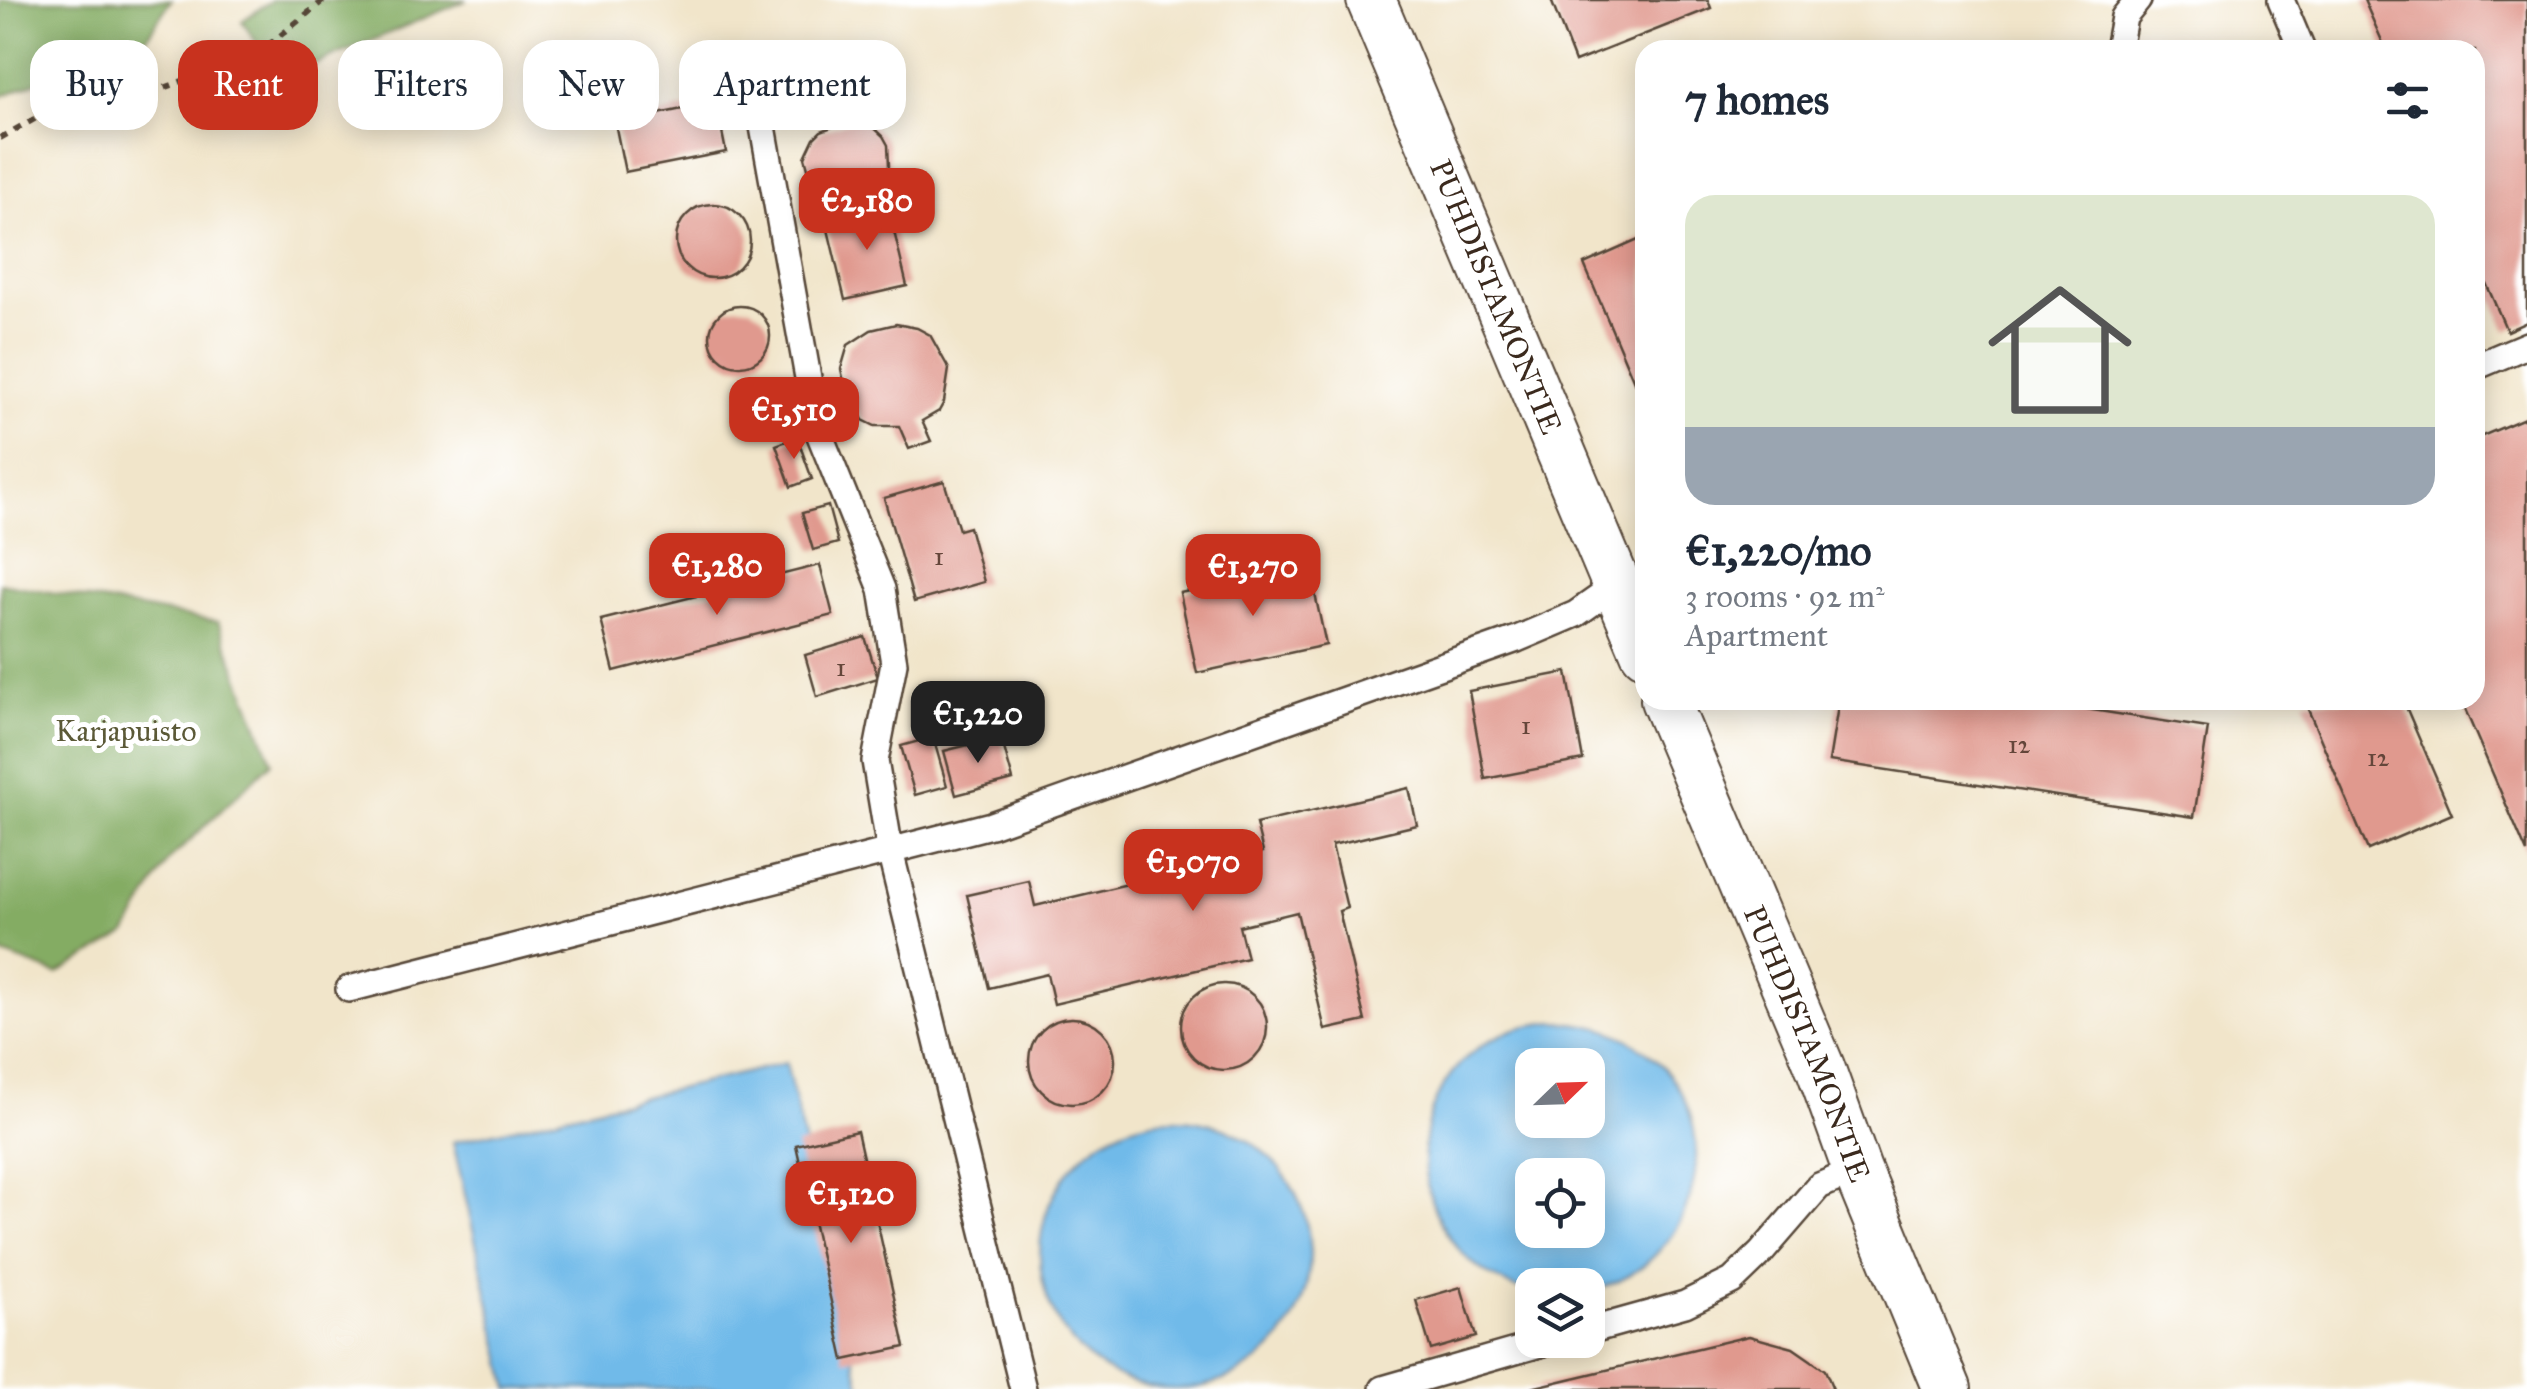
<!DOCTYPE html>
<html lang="en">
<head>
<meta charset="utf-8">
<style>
  :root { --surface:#fff; --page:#f6f6f7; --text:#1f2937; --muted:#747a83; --accent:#c8321e }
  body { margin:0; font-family:"IM FELL Great Primer",serif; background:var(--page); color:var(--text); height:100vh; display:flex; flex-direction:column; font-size:38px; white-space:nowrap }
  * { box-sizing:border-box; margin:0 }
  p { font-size:32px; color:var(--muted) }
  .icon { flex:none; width:55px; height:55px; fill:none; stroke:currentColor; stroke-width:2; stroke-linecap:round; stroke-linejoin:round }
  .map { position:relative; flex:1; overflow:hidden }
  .details { position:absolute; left:1635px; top:40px; width:850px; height:670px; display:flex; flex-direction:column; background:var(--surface); border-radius:30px; box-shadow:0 5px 25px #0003 }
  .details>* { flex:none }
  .top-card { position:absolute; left:30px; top:40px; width:950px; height:90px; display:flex; gap:20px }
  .needle { width:65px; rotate:67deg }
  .fabs { position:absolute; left:1515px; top:1048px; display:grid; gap:20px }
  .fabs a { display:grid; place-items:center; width:90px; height:90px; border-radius:20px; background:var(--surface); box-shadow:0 5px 25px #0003; font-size:50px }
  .price { position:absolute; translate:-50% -85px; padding:0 22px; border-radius:20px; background:var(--accent); color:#fff; font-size:32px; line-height:65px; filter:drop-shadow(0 2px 5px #0008) }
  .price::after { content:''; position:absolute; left:50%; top:60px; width:30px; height:22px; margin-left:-15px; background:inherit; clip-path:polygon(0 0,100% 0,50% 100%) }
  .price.on { background:#222; color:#fff }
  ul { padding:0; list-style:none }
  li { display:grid; align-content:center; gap:20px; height:530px; padding:0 50px }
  li span { display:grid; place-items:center; height:310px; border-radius:30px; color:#555 }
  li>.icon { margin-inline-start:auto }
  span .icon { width:180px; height:180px; fill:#fffc; stroke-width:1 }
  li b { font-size:42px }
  h2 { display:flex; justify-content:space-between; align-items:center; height:120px; padding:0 50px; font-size:42px }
  .tag { padding:0 35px; border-radius:30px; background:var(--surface); box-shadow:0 5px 25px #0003; font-size:35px; line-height:90px }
  .tag.on { background:var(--accent); color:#fff }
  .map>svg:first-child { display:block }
</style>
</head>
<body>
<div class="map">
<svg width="2527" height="1389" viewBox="0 0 2527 1389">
  <rect width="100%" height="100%" fill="#fff"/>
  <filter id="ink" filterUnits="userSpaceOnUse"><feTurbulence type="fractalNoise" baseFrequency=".01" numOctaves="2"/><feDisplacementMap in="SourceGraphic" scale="20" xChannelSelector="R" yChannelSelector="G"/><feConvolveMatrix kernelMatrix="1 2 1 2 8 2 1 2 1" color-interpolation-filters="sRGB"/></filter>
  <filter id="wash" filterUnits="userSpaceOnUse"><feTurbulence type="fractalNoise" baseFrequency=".0048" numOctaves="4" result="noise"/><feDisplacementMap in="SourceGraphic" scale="40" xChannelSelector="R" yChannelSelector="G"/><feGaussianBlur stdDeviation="2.25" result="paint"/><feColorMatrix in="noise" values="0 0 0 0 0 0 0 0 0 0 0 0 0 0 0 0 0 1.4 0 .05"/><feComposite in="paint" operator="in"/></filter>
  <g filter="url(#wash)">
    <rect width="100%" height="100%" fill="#f1e5ca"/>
    <g fill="#84ac63" stroke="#606b40" stroke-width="2.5">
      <path d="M 0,0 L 171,0 L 147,37 L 0,97 Z"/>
      <path d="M 272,0 L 467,0 L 281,79 L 242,21 Z"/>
      <path d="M 0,583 L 218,622 L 272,762 L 168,861 L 126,934 L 57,974 L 0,953 Z"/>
    </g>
    <g fill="#70bae9" stroke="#567284" stroke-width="2.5" fill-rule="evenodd">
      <path d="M 1556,1022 C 1581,1023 1606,1027 1629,1040 C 1738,1102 1707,1265 1588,1292 L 1588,1285 L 1532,1285 L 1532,1292 C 1406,1264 1383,1088 1503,1034 C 1519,1026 1538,1024 1556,1022 ZM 1532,1065 L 1588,1065 L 1588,1120 L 1532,1120 ZM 1532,1175 L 1588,1175 L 1588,1230 L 1532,1230 Z"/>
      <path d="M 786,1063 L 861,1389 L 509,1389 L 453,1142 Z"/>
      <circle cx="1175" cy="1254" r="135"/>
    </g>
    <g id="blocks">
      <g fill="#e0998e">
        <path d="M 1551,0 L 1708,0 L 1711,8 L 1575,62 Z"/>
        <path d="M 2364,0 L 2527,0 L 2527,322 L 2507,331 L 2475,258 L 2475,50 L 2386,50 Z"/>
        <path d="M 716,102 L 726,152 L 625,172 L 615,123 Z"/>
        <path d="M 854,119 L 867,121 L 883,136 L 888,145 L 889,166 L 884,179 L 872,186 L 874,199 L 842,207 L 838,191 L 828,192 L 811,179 L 805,157 L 814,138 L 821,131 Z"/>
        <circle cx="713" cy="241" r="37"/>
        <path d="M 888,206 L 907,286 L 845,300 L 826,221 Z"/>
        <path d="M 1645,237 L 1645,379 L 1635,384 L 1584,264 Z"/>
        <circle cx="740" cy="336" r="30"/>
        <path d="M 896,324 L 917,328 L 930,335 L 949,369 L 944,402 L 939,411 L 922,421 L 931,441 L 909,449 L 899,426 L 875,426 L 863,420 L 846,391 L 841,369 L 848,345 L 871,330 Z"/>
        <path d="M 2527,417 L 2527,853 L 2461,700 L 2475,700 L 2475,439 Z"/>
        <path d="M 797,437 L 812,479 L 791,487 L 776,445 Z"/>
        <path d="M 944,481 L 959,530 L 969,527 L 984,582 L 914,602 L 884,498 Z"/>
        <path d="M 828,506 L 838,543 L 813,550 L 802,513 Z"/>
        <path d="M 820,565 L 833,615 L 614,671 L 601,620 Z"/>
        <path d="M 1309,566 L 1326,645 L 1197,673 L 1180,593 Z"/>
        <path d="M 865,637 L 878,678 L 817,697 L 805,655 Z"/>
        <path d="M 1567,672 L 1583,760 L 1485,779 L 1469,691 Z"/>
        <path d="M 1839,700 L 2028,700 L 2208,728 L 2194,817 L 1829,761 Z"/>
        <path d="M 2304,700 L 2403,700 L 2452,814 L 2368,850 Z"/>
        <path d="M 933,737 L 947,786 L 915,795 L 901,746 Z"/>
        <path d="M 1001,737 L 1013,780 L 956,795 L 944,751 Z"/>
        <path d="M 1409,788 L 1417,825 L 1332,845 L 1347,908 L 1339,911 L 1365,1021 L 1325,1030 L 1297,912 L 1239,926 L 1247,958 L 1054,1004 L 1047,974 L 989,988 L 967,895 L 1029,881 L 1035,906 L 1263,852 L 1256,824 Z"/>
        <circle cx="1224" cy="1027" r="43"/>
        <circle cx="1072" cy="1061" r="43"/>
        <path d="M 857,1131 L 905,1347 L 844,1360 L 796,1145 Z"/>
        <path d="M 1461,1287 L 1476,1337 L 1431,1350 L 1416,1300 Z"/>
        <path d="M 1749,1336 L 1793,1348 L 1825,1370 L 1833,1389 L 1527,1389 Z"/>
      </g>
    </g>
  </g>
  <g filter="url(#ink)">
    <use href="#blocks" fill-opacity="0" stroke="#564638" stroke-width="2.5"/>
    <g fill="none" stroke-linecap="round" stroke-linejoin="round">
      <defs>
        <g id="service">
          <path d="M 2281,0 L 2302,50"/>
          <path d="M 2118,50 L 2124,17 L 2138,0"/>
          <path d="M 752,65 L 817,428 L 882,589 L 894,663 L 875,761 L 890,851 L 1023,1389"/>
          <path d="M 2475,367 L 2527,345"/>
          <path d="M 349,989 L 991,825 L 1517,639 L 1576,614 L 1617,585"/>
          <path d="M 1588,1331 L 1685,1304 L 1732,1281 L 1761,1253 L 1819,1186 L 1857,1170"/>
          <path d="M 1383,1389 L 1554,1340"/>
        </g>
        <g id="minor">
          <path id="s1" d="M 1371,0 L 1645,652"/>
          <path id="s2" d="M 1665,700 L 1820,1067 L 1857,1170 L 1947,1389"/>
        </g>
      </defs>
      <use href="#service" stroke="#564638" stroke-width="30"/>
      <use href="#minor" stroke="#564638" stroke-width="52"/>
      <path stroke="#564638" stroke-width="6" stroke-dasharray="8 8" stroke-linecap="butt" d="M 0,138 L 49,111 L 100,112 L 260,52 L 324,0"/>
      <use href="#service" stroke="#fff" stroke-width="25"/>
      <use href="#minor" stroke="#fff" stroke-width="48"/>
    </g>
  </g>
  <g text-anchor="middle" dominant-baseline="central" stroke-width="10" stroke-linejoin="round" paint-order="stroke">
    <g font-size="25" fill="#64463a">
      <text x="939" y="556">1</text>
      <text x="841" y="667">1</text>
      <text x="1526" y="725">1</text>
      <text x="2019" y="744">12</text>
      <text x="2378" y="757">12</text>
    </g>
    <g font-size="30" fill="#3b2a1e" stroke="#fff">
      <text stroke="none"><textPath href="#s1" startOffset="322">PUHDISTAMONTIE</textPath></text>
      <text stroke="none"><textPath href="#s2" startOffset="372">PUHDISTAMONTIE</textPath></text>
    </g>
    <g font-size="30" fill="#5b5937" stroke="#fff">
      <text x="126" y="731">Karjapuisto</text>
    </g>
  </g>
</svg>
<div class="fabs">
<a><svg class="needle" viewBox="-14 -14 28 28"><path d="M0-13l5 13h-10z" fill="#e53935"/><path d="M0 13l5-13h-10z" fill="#747a83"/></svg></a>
<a><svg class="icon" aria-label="locate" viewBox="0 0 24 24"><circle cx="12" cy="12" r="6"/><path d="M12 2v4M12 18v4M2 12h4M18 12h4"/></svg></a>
<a><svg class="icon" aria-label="layers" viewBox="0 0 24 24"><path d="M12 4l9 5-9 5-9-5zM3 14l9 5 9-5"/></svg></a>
</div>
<b class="price" style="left:867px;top:253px">€2,180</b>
<b class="price" style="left:794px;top:462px">€1,510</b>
<b class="price" style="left:717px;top:618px">€1,280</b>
<b class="price" style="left:1253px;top:619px">€1,270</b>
<b class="price on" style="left:978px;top:766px">€1,220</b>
<b class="price" style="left:1193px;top:914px">€1,070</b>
<b class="price" style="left:851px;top:1246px">€1,120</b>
<div class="top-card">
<a class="tag">Buy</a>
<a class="tag on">Rent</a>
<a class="tag">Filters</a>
<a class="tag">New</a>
<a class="tag">Apartment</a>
</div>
<section class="details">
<h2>7 homes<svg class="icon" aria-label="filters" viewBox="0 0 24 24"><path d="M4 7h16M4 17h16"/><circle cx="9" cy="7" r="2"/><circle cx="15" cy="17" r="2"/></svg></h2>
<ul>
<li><span style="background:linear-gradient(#dfe7d0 75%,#9aa5b1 0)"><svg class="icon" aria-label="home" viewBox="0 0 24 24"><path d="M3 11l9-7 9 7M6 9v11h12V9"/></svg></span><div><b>€1,220/mo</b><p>3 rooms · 92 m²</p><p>Apartment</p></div></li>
</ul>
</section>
</div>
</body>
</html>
